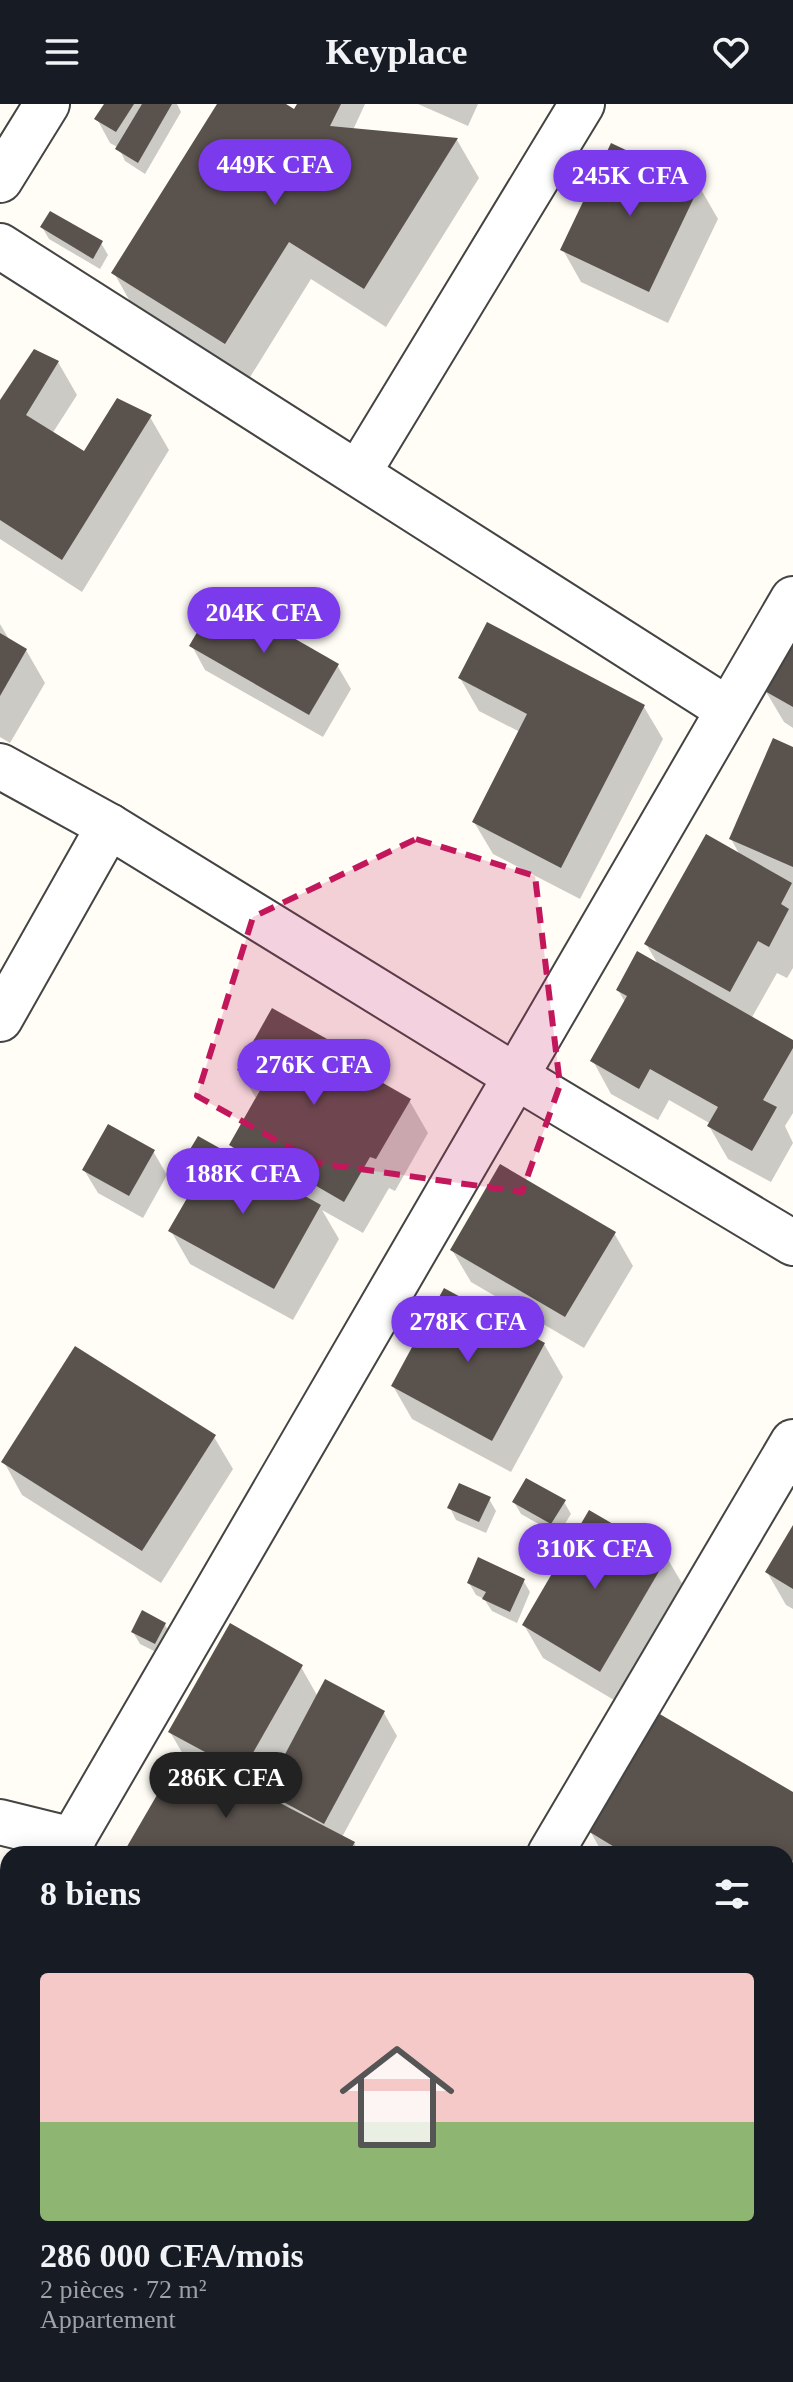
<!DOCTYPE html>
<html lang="fr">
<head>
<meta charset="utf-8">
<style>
  :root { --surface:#171b24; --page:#242831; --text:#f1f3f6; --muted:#9ea1a6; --accent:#7c3aed }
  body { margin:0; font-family:Georgia,serif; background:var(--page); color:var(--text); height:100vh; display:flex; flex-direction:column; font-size:30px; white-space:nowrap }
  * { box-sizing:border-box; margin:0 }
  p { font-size:26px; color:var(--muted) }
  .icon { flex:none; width:44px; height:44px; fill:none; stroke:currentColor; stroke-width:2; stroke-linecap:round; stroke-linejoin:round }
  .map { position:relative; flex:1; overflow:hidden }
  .details { position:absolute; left:0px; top:1742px; width:794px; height:536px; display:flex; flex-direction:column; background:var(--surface); border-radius:24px 24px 0 0; box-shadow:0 4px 20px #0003 }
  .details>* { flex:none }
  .price { position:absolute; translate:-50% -68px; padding:0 18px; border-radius:28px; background:var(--accent); color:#fff; font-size:26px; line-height:52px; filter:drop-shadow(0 2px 4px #0008) }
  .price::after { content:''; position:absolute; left:50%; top:48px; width:24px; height:18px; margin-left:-12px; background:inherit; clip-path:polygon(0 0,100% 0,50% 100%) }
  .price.active { background:#222; color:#fff }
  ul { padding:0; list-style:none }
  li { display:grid; align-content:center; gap:16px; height:424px; padding:0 40px }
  li span { display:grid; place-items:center; height:248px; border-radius:8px; color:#555 }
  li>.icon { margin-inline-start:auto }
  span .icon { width:144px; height:144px; fill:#fffc; stroke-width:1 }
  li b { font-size:34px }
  h2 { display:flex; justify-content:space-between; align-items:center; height:96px; padding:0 40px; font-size:34px }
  header { display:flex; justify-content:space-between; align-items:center; height:104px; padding:0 40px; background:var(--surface); font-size:36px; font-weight:600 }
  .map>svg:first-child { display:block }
</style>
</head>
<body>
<header><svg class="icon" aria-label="menu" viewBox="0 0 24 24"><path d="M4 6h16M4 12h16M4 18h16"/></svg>Keyplace<svg class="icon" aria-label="heart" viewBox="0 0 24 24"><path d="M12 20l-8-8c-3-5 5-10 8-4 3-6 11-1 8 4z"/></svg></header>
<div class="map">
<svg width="793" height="2278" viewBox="0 0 793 2278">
  <rect width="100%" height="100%" fill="#fffdf5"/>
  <g fill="#0003" fill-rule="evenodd">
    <path d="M 106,0 L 177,0 L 181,8 L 145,70 L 125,57 L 119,44 L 110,39 L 97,15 Z"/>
    <path d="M 219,0 L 282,0 L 295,8 L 299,0 L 365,0 L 353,26 L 457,36 L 479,74 L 386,223 L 311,175 L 247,278 L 136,208 L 114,169 Z"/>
    <path d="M 418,0 L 478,0 L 468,22 Z"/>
    <path d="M 699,82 L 718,115 L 668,219 L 581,178 L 563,146 Z"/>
    <path d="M 42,123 L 101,139 L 108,151 L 100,165 L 49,135 Z"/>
    <path d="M 58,258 L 77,291 L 52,330 L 85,350 L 150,313 L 169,346 L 82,488 L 0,435 L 0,300 Z"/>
    <path d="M 0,520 L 10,537 L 26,546 L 45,579 L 10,639 L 0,633 Z"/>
    <path d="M 793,539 L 793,624 L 784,618 L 765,586 Z"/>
    <path d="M 192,542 L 337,561 L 351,585 L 323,633 L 205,566 Z"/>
    <path d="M 460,574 L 644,603 L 663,635 L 580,795 L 493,750 L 474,718 L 520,628 L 479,607 Z"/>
    <path d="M 793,645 L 793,864 L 787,874 L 777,869 L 751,915 L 793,939 L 793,1009 L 785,1022 L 793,1039 L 771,1078 L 728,1055 L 709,1022 L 711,1020 L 669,996 L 658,1016 L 611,990 L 593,957 L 625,898 L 618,886 L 659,862 L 646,840 L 741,753 L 731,735 Z"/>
    <path d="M 374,963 L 385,982 L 409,996 L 428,1029 L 395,1087 L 389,1084 L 363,1129 L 322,1106 L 339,1135 L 293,1216 L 190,1160 L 171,1127 L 204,1069 L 191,1047 L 241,1058 L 231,1041 L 257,996 L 239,966 ZM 266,1054 L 279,1077 L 274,1077 L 262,1056 Z"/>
    <path d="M 153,1047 L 167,1071 L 143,1114 L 98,1089 L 84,1066 Z"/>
    <path d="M 614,1129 L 633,1162 L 584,1244 L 471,1178 L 452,1146 Z"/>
    <path d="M 544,1240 L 563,1273 L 511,1368 L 412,1315 L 393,1282 Z"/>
    <path d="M 214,1333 L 233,1365 L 161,1479 L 22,1391 L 4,1358 Z"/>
    <path d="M 489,1395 L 496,1407 L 486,1429 L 456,1416 L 450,1404 Z"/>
    <path d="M 514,1398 L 564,1398 L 571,1410 L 558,1431 L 521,1410 Z"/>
    <path d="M 793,1425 L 793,1505 L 786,1501 L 767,1468 Z"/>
    <path d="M 667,1454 L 686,1486 L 619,1599 L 543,1554 L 524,1521 Z"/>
    <path d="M 523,1476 L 530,1488 L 517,1519 L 492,1507 L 484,1495 L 476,1491 L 469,1479 Z"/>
    <path d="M 165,1521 L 172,1533 L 162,1551 L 140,1540 L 133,1528 Z"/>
    <path d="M 301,1563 L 318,1593 L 384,1609 L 397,1632 L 342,1733 L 354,1739 L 360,1750 L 130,1750 L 127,1746 L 183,1650 L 170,1628 Z"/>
    <path d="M 793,1690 L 793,1820 L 786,1832 L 786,1750 L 603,1750 L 590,1727 Z"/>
    <path d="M 793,1883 L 793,1955 L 786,1949 L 786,1901 Z"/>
    <path d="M 786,1974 L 793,1977 L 793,2094 L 786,2091 Z"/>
    <path d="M 8,2025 L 8,2063 L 0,2049 L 0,2039 Z"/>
    <path d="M 786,2113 L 791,2121 L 786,2134 Z"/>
    <path d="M 148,2270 L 209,2270 L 204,2278 L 163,2278 Z"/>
    <path d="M 657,2270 L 713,2270 L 710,2278 L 660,2278 Z"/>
  </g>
  <g fill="#5a524d">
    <path d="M 104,0 L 134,0 L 116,28 L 94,15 Z"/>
    <path d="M 142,0 L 172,0 L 138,59 L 115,45 Z"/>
    <path d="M 217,0 L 286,0 L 294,5 L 297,0 L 341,0 L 330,22 L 458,34 L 364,185 L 289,138 L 225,240 L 111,169 Z"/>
    <path d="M 611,39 L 700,81 L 649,188 L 560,146 Z"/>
    <path d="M 50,107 L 103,137 L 93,155 L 40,123 Z"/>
    <path d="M 34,245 L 59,257 L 26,311 L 84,347 L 117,294 L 152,311 L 62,456 L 0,416 L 0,296 Z"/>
    <path d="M 219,491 L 339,560 L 309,611 L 189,542 Z"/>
    <path d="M 487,518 L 645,601 L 561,764 L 472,718 L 527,610 L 458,574 Z"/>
    <path d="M 0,529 L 27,545 L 0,592 Z"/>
    <path d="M 793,535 L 793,603 L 763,586 Z"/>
    <path d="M 773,634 L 793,643 L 793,763 L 729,735 Z"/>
    <path d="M 706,730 L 792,779 L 781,800 L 789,805 L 769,843 L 758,837 L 730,888 L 644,840 Z"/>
    <path d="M 637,847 L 793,936 L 793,944 L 763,996 L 777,1003 L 752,1047 L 707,1022 L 718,1003 L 650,965 L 639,985 L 590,957 L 627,892 L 616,886 Z"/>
    <path d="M 272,904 L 375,962 L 369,971 L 411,995 L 376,1055 L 370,1053 L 344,1098 L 273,1057 L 269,1064 L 229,1041 L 263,981 L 237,966 Z"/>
    <path d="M 108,1020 L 155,1046 L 129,1092 L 82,1066 Z"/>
    <path d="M 198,1032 L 321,1101 L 274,1185 L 168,1127 L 208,1058 L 189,1047 Z"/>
    <path d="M 500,1060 L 616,1128 L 565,1213 L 450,1146 Z"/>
    <path d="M 444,1184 L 545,1239 L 492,1337 L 391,1282 Z"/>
    <path d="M 75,1242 L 216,1331 L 142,1447 L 1,1358 Z"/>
    <path d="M 526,1374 L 566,1396 L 551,1420 L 512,1398 Z"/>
    <path d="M 459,1379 L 491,1393 L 479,1418 L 447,1404 Z"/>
    <path d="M 589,1406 L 668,1452 L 600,1568 L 522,1521 Z"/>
    <path d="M 793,1421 L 793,1485 L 765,1468 Z"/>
    <path d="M 478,1453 L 525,1475 L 510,1508 L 482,1495 L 486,1488 L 467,1479 Z"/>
    <path d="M 142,1506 L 166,1519 L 155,1540 L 131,1528 Z"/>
    <path d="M 230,1519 L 303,1561 L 242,1668 L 168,1628 Z"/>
    <path d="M 325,1575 L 385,1607 L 324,1720 L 265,1688 Z"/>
    <path d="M 646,1602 L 793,1688 L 793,1756 L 786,1768 L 786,1750 L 626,1750 L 588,1727 Z"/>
    <path d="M 182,1648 L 355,1738 L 348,1750 L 132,1750 L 125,1746 Z"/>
    <path d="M 793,1878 L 793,1938 L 786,1935 L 786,1896 Z"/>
    <path d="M 786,1972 L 793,1975 L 793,2077 L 786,2074 Z"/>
    <path d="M 8,2020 L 8,2052 L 0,2047 L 0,2035 Z"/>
    <path d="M 0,2258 L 8,2263 L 8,2270 L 18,2270 L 14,2278 L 0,2278 Z"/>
    <path d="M 27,2270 L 58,2270 L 79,2278 L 24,2278 Z"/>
    <path d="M 655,2270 L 691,2270 L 688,2278 L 665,2278 L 654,2273 Z"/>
  </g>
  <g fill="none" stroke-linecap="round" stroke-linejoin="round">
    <defs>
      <g id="minor">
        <path d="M 0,76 L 47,0"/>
        <path d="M 0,142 L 727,605"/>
        <path d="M 358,369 L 582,0"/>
        <path d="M 0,662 L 109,722 L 515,972 L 793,1139"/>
        <path d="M 0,915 L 109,722"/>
        <path d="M 0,1718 L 73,1736"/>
        <path d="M 64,1750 L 793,495"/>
        <path d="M 550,1750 L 793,1338"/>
        <path d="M 0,1863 L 8,1849"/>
        <path d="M 266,2278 L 271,2270"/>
        <path d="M 784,2278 L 793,2254"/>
      </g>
    </defs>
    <use href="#minor" stroke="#444" stroke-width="48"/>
    <use href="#minor" stroke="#fff" stroke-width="44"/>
  </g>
  <path fill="#c2185b" fill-opacity="0.2" stroke="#c2185b" stroke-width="6" stroke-dasharray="16 10" stroke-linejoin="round" d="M 416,735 L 535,772 L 560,981 L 522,1088 L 317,1059 L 197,992 L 253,813 Z"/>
</svg>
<b class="price" style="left:275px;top:103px">449K CFA</b>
<b class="price" style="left:630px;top:114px">245K CFA</b>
<b class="price" style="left:264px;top:551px">204K CFA</b>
<b class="price" style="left:314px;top:1003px">276K CFA</b>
<b class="price" style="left:243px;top:1112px">188K CFA</b>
<b class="price" style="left:468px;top:1260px">278K CFA</b>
<b class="price" style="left:595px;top:1487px">310K CFA</b>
<b class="price active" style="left:226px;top:1716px">286K CFA</b>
<section class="details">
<h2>8 biens<svg class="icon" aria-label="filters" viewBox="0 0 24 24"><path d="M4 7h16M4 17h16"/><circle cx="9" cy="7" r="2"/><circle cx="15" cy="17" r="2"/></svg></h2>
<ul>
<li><span style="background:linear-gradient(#f6c9c9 60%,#8fb573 0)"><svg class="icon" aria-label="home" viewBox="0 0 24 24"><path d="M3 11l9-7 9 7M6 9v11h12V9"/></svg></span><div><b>286 000 CFA/mois</b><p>2 pièces · 72 m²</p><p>Appartement</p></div></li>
</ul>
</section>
</div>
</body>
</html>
